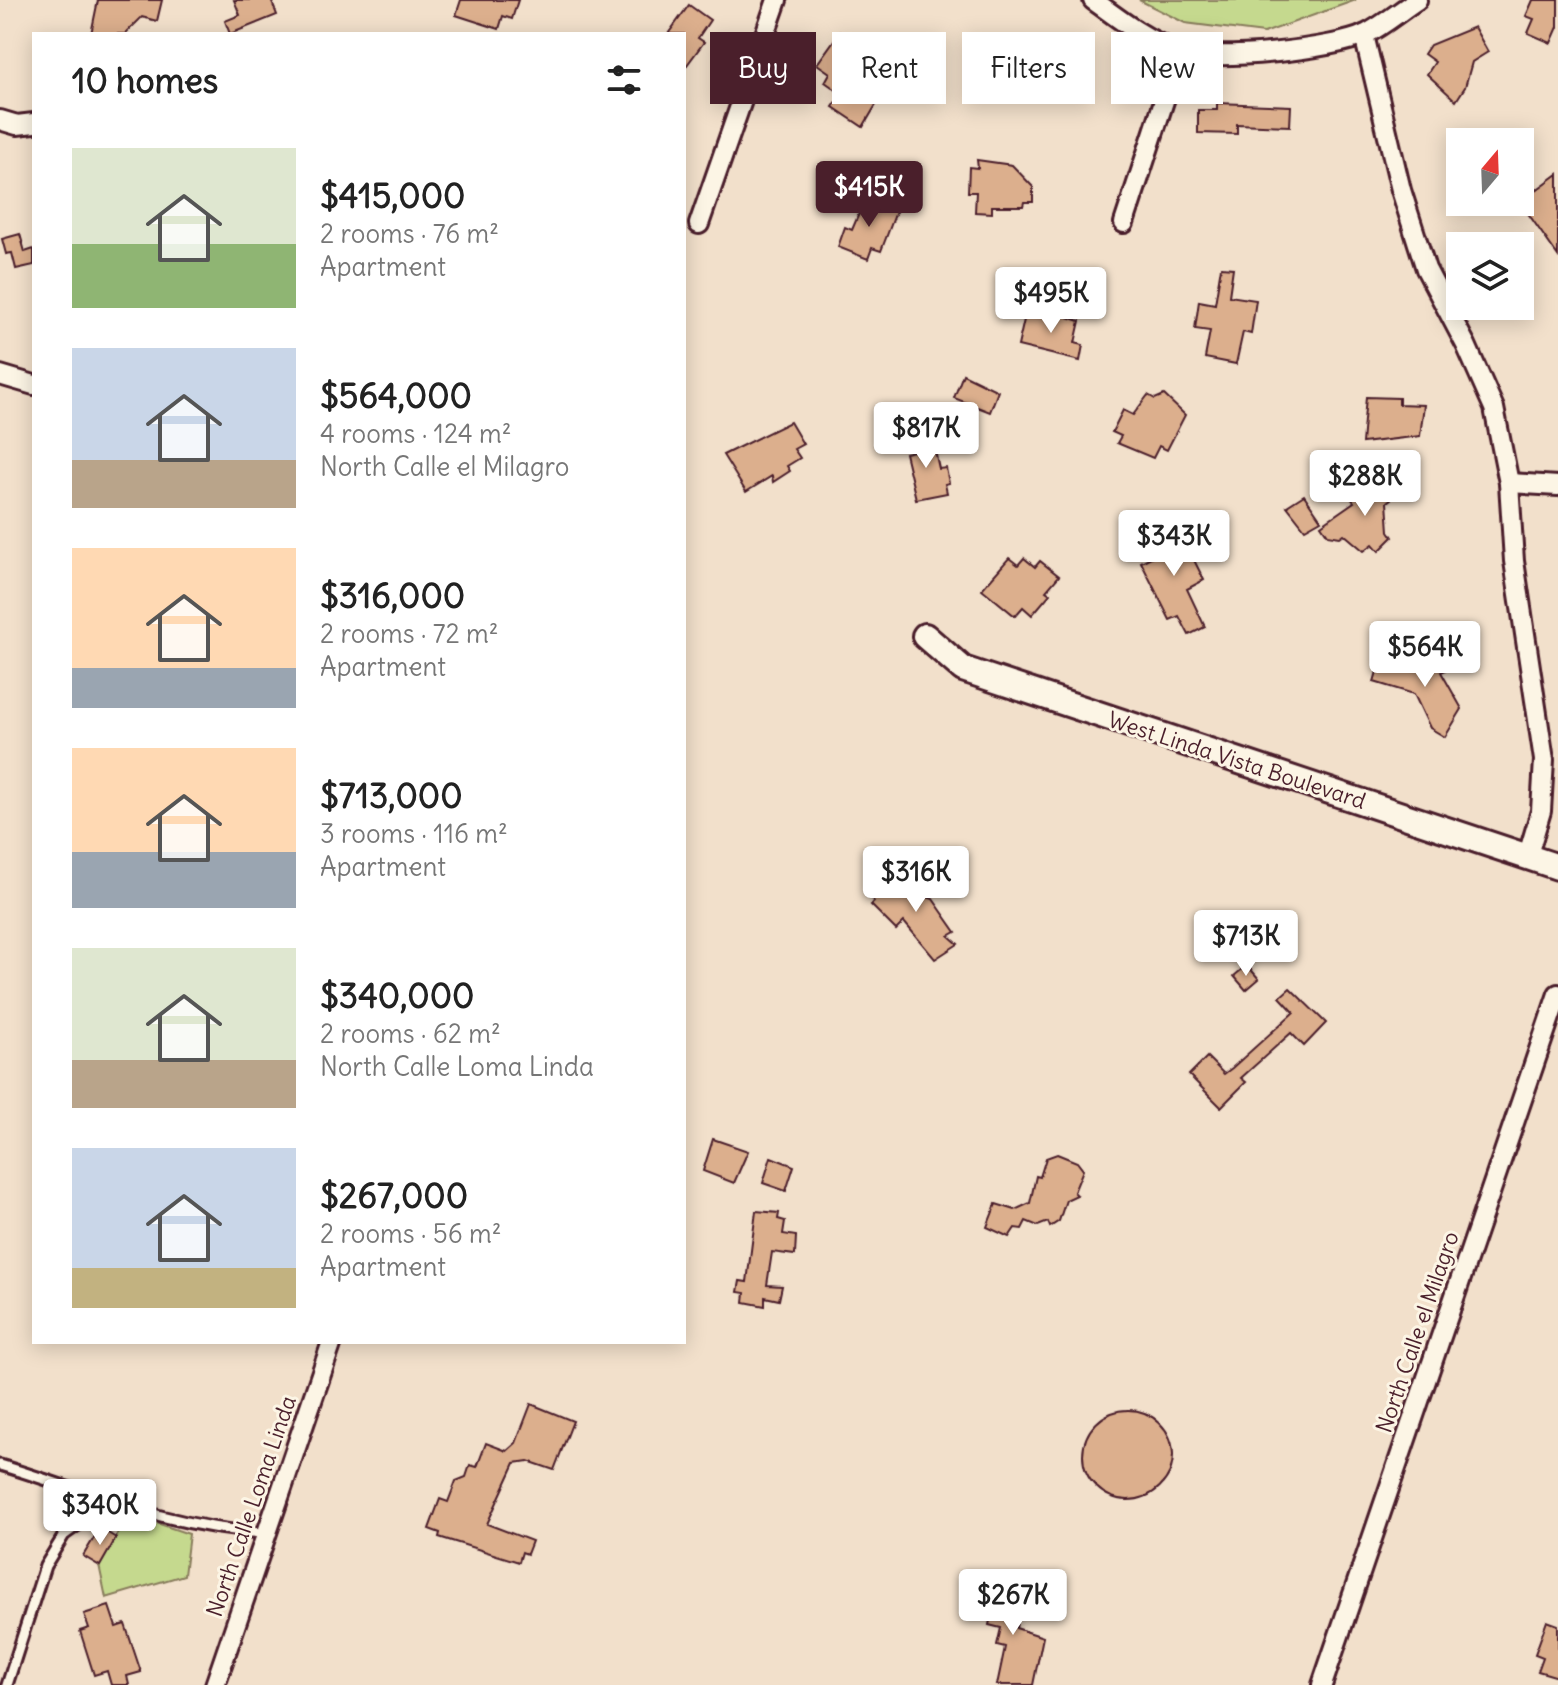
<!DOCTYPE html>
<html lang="en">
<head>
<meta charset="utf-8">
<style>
  :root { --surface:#fff; --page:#f2f2f2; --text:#222; --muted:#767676; --accent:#4a1f2b }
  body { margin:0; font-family:Delius,sans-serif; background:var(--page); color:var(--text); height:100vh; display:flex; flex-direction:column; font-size:30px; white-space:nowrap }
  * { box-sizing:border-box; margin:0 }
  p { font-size:26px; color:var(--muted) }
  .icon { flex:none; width:44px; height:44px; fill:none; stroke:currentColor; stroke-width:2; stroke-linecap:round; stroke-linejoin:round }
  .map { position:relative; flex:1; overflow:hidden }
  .side { position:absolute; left:32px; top:32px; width:654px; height:1312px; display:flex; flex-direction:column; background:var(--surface); border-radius:0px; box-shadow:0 4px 20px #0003 }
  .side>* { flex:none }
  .hud { position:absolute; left:710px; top:32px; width:728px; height:72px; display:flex; gap:16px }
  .needle { width:52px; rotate:19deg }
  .buttons { position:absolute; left:1446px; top:128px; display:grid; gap:16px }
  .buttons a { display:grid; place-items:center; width:88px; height:88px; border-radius:0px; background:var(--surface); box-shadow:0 4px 20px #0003; font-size:40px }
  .price { position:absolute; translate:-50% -68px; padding:0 18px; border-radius:8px; background:#fff; color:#222; font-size:26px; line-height:52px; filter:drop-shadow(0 2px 4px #0008) }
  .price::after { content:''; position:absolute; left:50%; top:48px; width:24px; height:18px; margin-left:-12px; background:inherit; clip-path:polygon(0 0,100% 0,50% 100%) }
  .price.active { background:var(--accent); color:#fff }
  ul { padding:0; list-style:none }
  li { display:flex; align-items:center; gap:24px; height:200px; padding:0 40px }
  li span { display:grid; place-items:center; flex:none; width:224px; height:160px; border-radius:0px; color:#555 }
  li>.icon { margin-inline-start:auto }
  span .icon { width:96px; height:96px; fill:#fffc; stroke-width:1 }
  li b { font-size:34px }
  h2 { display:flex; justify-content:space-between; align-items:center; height:96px; padding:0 40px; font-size:34px }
  .chip { padding:0 28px; border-radius:0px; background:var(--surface); box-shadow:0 4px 20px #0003; font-size:28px; line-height:72px }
  .chip.active { background:var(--accent); color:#fff }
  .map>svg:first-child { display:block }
</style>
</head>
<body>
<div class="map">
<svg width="1558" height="1685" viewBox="0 0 1558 1685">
  <rect width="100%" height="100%" fill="#f2e0cb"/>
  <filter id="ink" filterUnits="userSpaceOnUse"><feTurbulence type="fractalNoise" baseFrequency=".0125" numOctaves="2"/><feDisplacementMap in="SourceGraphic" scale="16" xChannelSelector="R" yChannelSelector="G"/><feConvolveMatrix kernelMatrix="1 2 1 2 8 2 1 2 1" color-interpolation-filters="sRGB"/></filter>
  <g filter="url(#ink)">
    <g fill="#c5d98e" stroke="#887c5c" stroke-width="2">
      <path d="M 1139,0 L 1356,0 L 1264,33 L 1185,23 Z"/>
      <path d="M 133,1515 L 189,1534 L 184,1575 L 106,1598 L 99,1565 L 127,1517 Z"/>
    </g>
    <g fill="#dcaf8d" stroke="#4a1f2b" stroke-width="2">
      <path d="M 98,0 L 162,0 L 157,21 L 142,17 L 125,34 L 91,34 Z"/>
      <path d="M 234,0 L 271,0 L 277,15 L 230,34 L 225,21 L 240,15 Z"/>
      <path d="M 461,0 L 518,0 L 512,19 L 503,16 L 499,29 L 456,15 Z"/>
      <path d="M 1533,0 L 1558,0 L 1558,27 L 1551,43 L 1528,33 L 1534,19 L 1526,16 Z"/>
      <path d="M 689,5 L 710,20 L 698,38 L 704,42 L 684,69 L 684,34 L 668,34 Z"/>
      <path d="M 1474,27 L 1488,52 L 1472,62 L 1465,87 L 1456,101 L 1427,74 L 1435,62 L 1424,54 L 1430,45 Z"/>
      <path d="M 840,32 L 860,46 L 851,59 L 886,88 L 863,127 L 833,107 L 842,94 L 825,82 L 830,73 L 817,64 Z"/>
      <path d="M 1217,103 L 1291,106 L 1290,126 L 1237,124 L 1237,134 L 1198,133 L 1198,110 L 1217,110 Z"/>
      <path d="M 977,160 L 1012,165 L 1033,187 L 1033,202 L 1024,202 L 1023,206 L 992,206 L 992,213 L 975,212 L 976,192 L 968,192 L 969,167 L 978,168 Z"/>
      <path d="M 1558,174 L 1558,256 L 1520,202 Z"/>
      <path d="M 866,197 L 897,209 L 881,251 L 872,248 L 868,259 L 838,247 L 845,227 L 852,230 Z"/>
      <path d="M 20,234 L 25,252 L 34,249 L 34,265 L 16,269 L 12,253 L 6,254 L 2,239 Z"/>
      <path d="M 1221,267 L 1233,268 L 1229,296 L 1256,300 L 1251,334 L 1243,332 L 1236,364 L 1205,358 L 1210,331 L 1195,329 L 1199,301 L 1215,304 Z"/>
      <path d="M 1048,310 L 1080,321 L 1075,343 L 1083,345 L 1080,361 L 1018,346 L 1026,311 L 1047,316 Z"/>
      <path d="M 963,374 L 998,391 L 990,412 L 954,398 Z"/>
      <path d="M 1148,395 L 1155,399 L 1164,395 L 1185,415 L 1167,450 L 1159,446 L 1153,458 L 1117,443 L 1121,436 L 1112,432 L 1123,410 L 1133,415 Z"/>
      <path d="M 1366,397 L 1399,398 L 1399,404 L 1424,405 L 1420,436 L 1362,443 Z"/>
      <path d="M 790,422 L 803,444 L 794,449 L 800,458 L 787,466 L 790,471 L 773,482 L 772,476 L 746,492 L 723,455 Z"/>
      <path d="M 932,437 L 939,469 L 946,468 L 949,483 L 945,484 L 947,493 L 916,499 L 905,453 L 914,451 L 911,442 Z"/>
      <path d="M 1369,479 L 1375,487 L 1383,480 L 1396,495 L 1387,502 L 1389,531 L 1393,537 L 1379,551 L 1373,544 L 1364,551 L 1344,534 L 1340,537 L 1328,535 L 1321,525 L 1354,502 L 1351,498 Z"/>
      <path d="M 1304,495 L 1321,520 L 1305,529 L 1287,506 Z"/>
      <path d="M 1161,520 L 1177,551 L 1187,546 L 1204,580 L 1187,589 L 1205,627 L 1189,635 L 1179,616 L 1170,620 L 1141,562 L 1159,553 L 1146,527 Z"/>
      <path d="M 1009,558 L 1018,565 L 1024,558 L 1035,567 L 1040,561 L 1059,576 L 1046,591 L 1050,594 L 1032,615 L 1023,607 L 1015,616 L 982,589 Z"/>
      <path d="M 1439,650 L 1448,669 L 1441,672 L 1462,709 L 1445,737 L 1430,728 L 1414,694 L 1374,682 L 1380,661 L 1402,668 Z"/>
      <path d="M 911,869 L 920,880 L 907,890 L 933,899 L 956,932 L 949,936 L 958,944 L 935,959 L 904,922 L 896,930 L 871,905 L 874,902 L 872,898 Z"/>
      <path d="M 1247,965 L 1259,979 L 1246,990 L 1234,976 Z"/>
      <path d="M 1290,988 L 1326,1023 L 1304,1046 L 1291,1033 L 1241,1078 L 1246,1082 L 1221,1107 L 1189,1075 L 1207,1057 L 1224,1074 L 1232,1068 L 1294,1012 L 1280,997 Z"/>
      <path d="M 713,1139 L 748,1151 L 734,1183 L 703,1171 Z"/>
      <path d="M 1057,1154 L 1077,1162 L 1083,1170 L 1074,1192 L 1077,1195 L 1066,1200 L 1059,1221 L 1050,1227 L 1048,1222 L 1038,1226 L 1026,1221 L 1022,1229 L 1015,1228 L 1009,1237 L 987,1227 L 996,1204 L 1015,1210 L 1030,1203 L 1036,1176 L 1040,1177 L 1046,1158 Z"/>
      <path d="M 771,1157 L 794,1166 L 786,1191 L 763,1183 Z"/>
      <path d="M 756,1211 L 779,1213 L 778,1219 L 785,1221 L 783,1234 L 796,1236 L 795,1255 L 772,1252 L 767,1285 L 782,1286 L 779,1300 L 765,1297 L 765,1306 L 744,1302 L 745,1293 L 738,1292 L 740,1281 L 747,1282 Z"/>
      <path d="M 531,1404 L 573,1421 L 554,1470 L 528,1461 L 515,1463 L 487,1524 L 532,1541 L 527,1554 L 522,1552 L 519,1562 L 439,1537 L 440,1533 L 429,1529 L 440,1499 L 448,1502 L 456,1481 L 466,1477 L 470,1465 L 477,1467 L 486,1443 L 507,1451 L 516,1443 Z"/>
      <circle cx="1128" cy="1455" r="45"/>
      <path d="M 100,1528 L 116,1538 L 100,1566 L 83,1556 Z"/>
      <path d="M 991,1582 L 1024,1589 L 1016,1628 L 1043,1637 L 1033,1685 L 997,1685 L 1005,1647 L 997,1645 L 1001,1628 L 989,1625 L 993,1607 L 986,1605 Z"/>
      <path d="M 109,1606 L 116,1627 L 125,1624 L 141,1672 L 127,1676 L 129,1685 L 111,1685 L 107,1671 L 94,1675 L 80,1631 L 89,1628 L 84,1614 Z"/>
      <path d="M 1547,1621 L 1558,1625 L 1558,1677 L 1538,1671 L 1543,1657 L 1535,1654 Z"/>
    </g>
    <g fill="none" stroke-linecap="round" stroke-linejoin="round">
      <defs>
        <g id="service">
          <path d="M 0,1465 C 89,1492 172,1529 267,1533"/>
          <path d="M 7,1685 L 45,1566 L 64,1535 L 109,1503"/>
        </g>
        <g id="minor">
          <path d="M 1093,0 C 1119,19 1147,41 1177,51 C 1211,62 1334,50 1366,34 C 1384,25 1400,11 1417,0"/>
          <path d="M 1364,35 L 1401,190 L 1426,269 L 1466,345 L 1494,408 L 1509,483 L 1514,561 L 1544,760 L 1541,811 L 1527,858"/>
          <path d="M 0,120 L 17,125 L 34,123"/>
          <path d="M 1124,223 L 1180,52"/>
          <path d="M 699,224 L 777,0"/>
          <path d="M 0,375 L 34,385"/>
          <path d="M 1509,483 L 1558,486"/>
          <path d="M 215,1685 L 332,1342"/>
          <path d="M 1322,1685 L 1558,994"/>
        </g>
        <path id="tertiary" d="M 925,636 L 963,669 L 1558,867"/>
      </defs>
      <use href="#service" stroke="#4a1f2b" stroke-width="15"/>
      <use href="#minor" stroke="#4a1f2b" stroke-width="24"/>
      <use href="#tertiary" stroke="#4a1f2b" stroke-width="30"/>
      <use href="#service" stroke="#fcf5e5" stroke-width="9"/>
      <use href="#minor" stroke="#fcf5e5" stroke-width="18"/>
      <use href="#tertiary" stroke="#fcf5e5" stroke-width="24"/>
    </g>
  </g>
  <g text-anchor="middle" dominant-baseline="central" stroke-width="6" stroke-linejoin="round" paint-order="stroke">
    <g font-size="22" fill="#4a1f2b" stroke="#fcf5e5">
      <text transform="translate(1237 760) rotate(18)">West Linda Vista Boulevard</text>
      <text transform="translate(1417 1332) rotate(-71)">North Calle el Milagro</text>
      <text transform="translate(251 1506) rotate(-71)">North Calle Loma Linda</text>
    </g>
  </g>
</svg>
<div class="buttons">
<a><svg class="needle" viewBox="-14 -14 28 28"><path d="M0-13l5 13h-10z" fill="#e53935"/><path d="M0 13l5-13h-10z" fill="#767676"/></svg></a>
<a><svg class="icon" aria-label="layers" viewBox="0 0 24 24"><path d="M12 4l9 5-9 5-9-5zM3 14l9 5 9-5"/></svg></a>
</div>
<b class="price active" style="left:869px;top:229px">$415K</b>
<b class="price" style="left:1051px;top:335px">$495K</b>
<b class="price" style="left:926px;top:470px">$817K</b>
<b class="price" style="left:1365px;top:518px">$288K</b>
<b class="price" style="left:1174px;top:578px">$343K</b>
<b class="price" style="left:1425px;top:689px">$564K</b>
<b class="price" style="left:916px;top:914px">$316K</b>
<b class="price" style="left:1246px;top:978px">$713K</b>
<b class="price" style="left:100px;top:1547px">$340K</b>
<b class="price" style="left:1013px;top:1637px">$267K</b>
<div class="hud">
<a class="chip active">Buy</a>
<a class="chip">Rent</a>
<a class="chip">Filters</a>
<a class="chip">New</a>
</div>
<section class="side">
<h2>10 homes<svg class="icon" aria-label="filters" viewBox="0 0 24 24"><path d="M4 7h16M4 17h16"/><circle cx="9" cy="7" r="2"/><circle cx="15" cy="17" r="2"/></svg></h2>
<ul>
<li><span style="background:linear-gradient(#dfe7d0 60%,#8fb573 0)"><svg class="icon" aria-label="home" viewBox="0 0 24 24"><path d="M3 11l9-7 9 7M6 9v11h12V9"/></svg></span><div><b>$415,000</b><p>2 rooms · 76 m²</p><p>Apartment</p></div></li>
<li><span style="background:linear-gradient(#c9d6e8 70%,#b9a48a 0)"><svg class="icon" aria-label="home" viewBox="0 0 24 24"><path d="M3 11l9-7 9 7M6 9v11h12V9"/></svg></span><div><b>$564,000</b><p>4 rooms · 124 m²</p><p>North Calle el Milagro</p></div></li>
<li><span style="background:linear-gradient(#ffd9b3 75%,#9aa5b1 0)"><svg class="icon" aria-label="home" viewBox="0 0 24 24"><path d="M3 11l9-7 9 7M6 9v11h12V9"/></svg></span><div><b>$316,000</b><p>2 rooms · 72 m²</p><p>Apartment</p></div></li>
<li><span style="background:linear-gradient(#ffd9b3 65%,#9aa5b1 0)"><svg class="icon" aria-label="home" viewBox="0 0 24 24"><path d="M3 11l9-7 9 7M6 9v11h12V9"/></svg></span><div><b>$713,000</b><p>3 rooms · 116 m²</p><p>Apartment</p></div></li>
<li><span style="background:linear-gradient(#dfe7d0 70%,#b9a48a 0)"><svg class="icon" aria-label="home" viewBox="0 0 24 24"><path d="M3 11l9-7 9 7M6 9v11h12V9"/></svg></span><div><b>$340,000</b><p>2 rooms · 62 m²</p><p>North Calle Loma Linda</p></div></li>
<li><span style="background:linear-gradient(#c9d6e8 75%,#c2b280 0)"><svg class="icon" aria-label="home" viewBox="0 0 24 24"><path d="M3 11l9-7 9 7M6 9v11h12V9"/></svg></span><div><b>$267,000</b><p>2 rooms · 56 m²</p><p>Apartment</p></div></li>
</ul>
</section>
</div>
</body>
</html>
